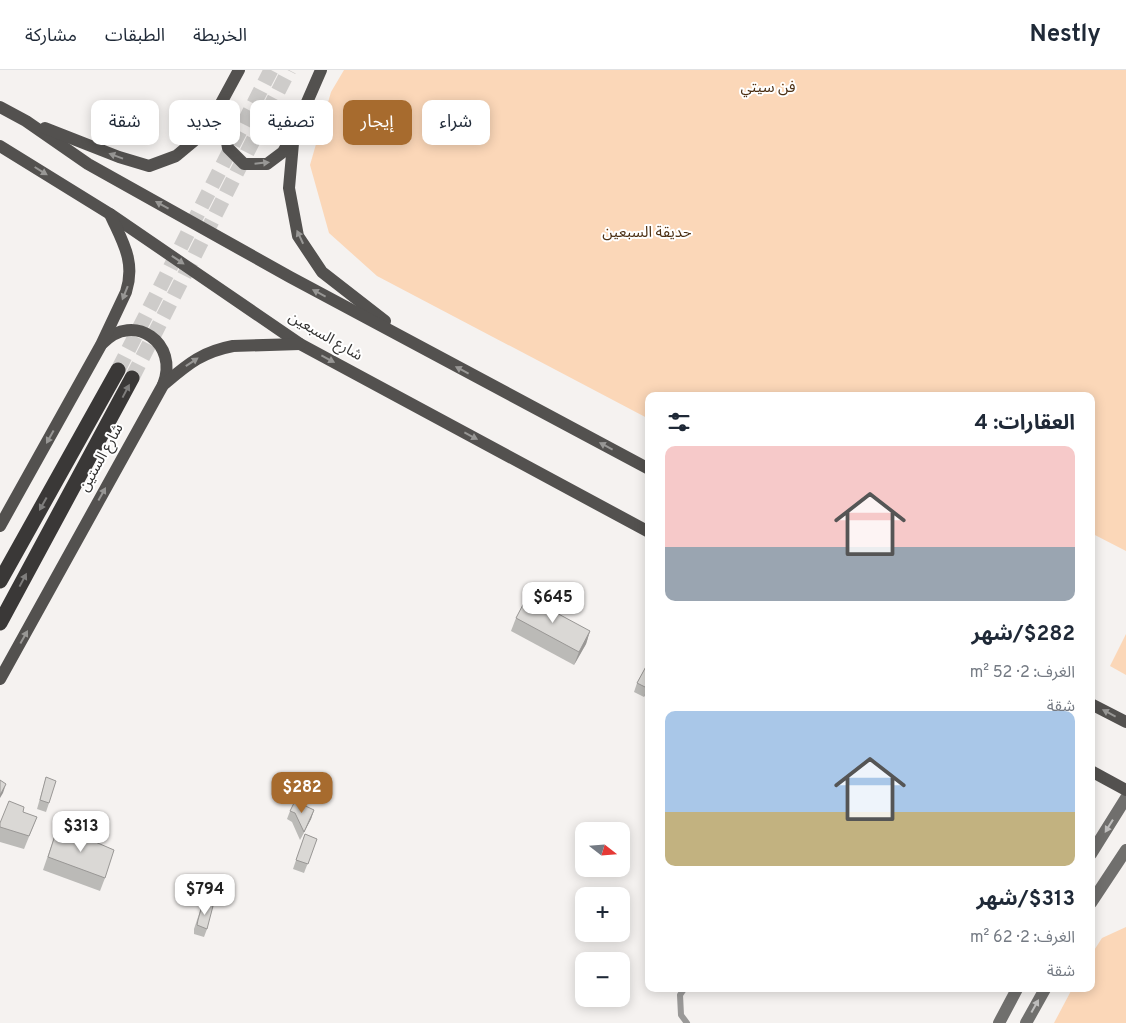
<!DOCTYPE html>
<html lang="ar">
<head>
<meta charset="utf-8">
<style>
  :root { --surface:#fff; --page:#f2f2f3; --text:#1f2937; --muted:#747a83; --line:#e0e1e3; --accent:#a76b2e }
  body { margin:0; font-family:Overpass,"Noto Sans Arabic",sans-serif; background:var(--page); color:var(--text); direction:rtl; height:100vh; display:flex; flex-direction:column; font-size:19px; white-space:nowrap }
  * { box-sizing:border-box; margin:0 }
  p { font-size:16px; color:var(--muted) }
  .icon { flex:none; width:28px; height:28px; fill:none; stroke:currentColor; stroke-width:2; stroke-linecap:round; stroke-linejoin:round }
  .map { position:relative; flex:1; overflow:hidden; direction:ltr }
  .sheet { position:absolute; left:645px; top:322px; width:450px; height:600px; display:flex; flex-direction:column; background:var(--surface); border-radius:10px; box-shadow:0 2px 12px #0003; direction:rtl }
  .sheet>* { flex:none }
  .banner { position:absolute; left:15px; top:30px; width:475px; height:45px; direction:rtl; display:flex; gap:10px }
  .needle { width:32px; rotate:107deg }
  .controls { position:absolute; left:575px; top:752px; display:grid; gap:10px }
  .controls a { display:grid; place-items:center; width:55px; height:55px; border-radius:10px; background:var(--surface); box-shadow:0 2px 12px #0003; font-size:25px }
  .price { position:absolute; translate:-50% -42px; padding:0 11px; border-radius:10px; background:#fff; color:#222; font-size:16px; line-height:32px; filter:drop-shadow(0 1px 2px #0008) }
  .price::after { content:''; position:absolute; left:50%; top:30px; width:15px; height:11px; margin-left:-8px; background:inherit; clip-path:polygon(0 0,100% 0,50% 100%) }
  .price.selected { background:var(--accent); color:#fff }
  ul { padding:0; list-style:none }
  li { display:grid; align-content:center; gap:10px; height:265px; padding:0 20px }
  li span { display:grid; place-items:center; height:155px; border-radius:10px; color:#555 }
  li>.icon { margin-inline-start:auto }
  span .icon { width:90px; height:90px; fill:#fffc; stroke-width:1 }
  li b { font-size:21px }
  h2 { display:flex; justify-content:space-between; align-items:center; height:60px; padding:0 20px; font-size:21px }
  .tag { padding:0 18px; border-radius:10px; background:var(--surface); box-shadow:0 2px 12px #0003; font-size:18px; line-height:45px }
  .tag.selected { background:var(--accent); color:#fff }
  header { display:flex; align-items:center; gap:30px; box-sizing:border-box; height:70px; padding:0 25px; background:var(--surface); border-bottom:1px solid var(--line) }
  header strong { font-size:24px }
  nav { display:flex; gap:28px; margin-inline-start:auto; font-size:18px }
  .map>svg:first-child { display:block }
</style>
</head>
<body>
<header>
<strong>Nestly</strong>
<nav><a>الخريطة</a><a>الطبقات</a><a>مشاركة</a></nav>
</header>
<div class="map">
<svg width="1126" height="953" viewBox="0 0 1126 953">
  <rect width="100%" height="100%" fill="#f5f2f0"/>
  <g fill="#fbd7b8">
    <path d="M 344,0 L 1126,0 L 1126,481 L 1091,463 L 1091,326 L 649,326 L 649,349 L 377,206 L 329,163 L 310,95 L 331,22 Z"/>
    <path d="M 1126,564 L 1126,605 L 1110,596 Z"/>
    <path d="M 1126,857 L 1126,953 L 1054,953 L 1072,919 L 1091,919 L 1091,885 L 1102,868 Z"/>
  </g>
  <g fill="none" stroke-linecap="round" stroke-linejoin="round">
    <g stroke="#ceccca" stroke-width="15" stroke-dasharray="15 8" stroke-linecap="butt">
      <path d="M 118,300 L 271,0"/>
      <path d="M 132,308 L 289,0"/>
    </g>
    <path stroke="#9a9998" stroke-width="6" d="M 684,919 L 680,925 L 681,945 L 687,953"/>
    <g stroke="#706f6d" stroke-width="12">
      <path d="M 1091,784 L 1126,728"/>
      <path d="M 1091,833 L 1126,780"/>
      <path d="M 999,953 L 1017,919"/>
      <path d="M 1026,953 L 1045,919"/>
    </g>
    <g stroke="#53514f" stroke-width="12">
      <path d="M 321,0 L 294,62 L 289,118 L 298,166 L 322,202 L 385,251"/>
      <path d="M 220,35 L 228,78 L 244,94 L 267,94 L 283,82 L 291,68"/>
      <path d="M 0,37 L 26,51 L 88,94 L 290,207 L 649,399"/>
      <path d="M 45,58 L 119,87 L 149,96 L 176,86 L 194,71 L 220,35 L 239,0"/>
      <path d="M 0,76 L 110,144 L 300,274 L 649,462"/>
      <path d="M 103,273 C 133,241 180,273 163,315"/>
      <path d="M 0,456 L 101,275 L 126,222 C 136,191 122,171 110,144"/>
      <path d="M 0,609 L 163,315 C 187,295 201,282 233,276 L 300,274"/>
      <path d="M 1091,634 L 1126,652"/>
      <path d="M 1091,701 L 1126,720"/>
    </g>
    <g stroke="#3a3837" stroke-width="15">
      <path d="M 0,511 L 118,300"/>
      <path d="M 0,553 L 132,308"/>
    </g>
  </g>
  <g fill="#bbbab7">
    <path d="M 516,548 L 590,561 L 586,574 L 574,595 L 511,561 Z"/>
    <path d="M 649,591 L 649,618 L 644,627 L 634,622 L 637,613 Z"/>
    <path d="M 46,707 L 49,733 L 46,742 L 37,739 Z"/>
    <path d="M 314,740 L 311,749 L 300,770 L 292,752 L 287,749 L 290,741 Z"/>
    <path d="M 37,747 L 24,779 L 0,772 L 0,753 Z"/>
    <path d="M 58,756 L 105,808 L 100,821 L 43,800 Z"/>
    <path d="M 305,764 L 317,769 L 304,803 L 293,799 Z"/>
    <path d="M 203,832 L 207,859 L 204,867 L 194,864 L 194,859 Z"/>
  </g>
  <g fill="#999795">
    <path d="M 590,561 L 586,574 L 574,595 L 579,582 Z"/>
    <path d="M 649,615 L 649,618 L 644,627 L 647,618 Z"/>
    <path d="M 6,714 L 3,723 L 0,728 L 0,725 Z"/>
    <path d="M 314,740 L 311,749 L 300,770 L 304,762 Z"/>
  </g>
  <g fill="#dad8d5" stroke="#999795">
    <path d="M 527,527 L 590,561 L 579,582 L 516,548 Z"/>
    <path d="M 649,591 L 649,615 L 647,618 L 637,613 Z"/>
    <path d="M 46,707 L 56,711 L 49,733 L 40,730 Z"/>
    <path d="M 0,710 L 6,714 L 0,725 Z"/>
    <path d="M 9,731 L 24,737 L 23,742 L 37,747 L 29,766 L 0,757 L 0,753 Z"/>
    <path d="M 295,731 L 314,740 L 304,762 L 295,743 L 290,741 Z"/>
    <path d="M 58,756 L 114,780 L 105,808 L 48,787 Z"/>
    <path d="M 305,764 L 317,769 L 308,794 L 296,790 Z"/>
    <path d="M 203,832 L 213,836 L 207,859 L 197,855 L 198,850 Z"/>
  </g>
  <defs><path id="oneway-solid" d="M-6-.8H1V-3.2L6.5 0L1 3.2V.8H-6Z" transform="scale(1.25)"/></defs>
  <g fill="#989795">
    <use href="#oneway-solid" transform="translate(116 86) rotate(-160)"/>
    <use href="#oneway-solid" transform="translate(262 93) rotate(-6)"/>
    <use href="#oneway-solid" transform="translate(41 101) rotate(32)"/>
    <use href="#oneway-solid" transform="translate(162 135) rotate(-151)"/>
    <use href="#oneway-solid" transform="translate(300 167) rotate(-115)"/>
    <use href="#oneway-solid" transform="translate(178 190) rotate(34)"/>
    <use href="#oneway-solid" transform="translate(125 223) rotate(112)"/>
    <use href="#oneway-solid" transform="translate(319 223) rotate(-152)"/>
    <use href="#oneway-solid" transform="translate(328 289) rotate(28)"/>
    <use href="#oneway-solid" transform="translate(192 292) rotate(-34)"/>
    <use href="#oneway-solid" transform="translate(462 300) rotate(-152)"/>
    <use href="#oneway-solid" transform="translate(471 366) rotate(28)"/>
    <use href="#oneway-solid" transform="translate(50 367) rotate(119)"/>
    <use href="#oneway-solid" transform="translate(606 376) rotate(-152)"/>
    <use href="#oneway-solid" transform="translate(102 424) rotate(-61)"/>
    <use href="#oneway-solid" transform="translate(24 567) rotate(-61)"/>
    <use href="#oneway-solid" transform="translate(1109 643) rotate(-152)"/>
  </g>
  <g fill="#7f7e7d">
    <use href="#oneway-solid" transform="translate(126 321) rotate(-62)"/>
    <use href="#oneway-solid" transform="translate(43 434) rotate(119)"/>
    <use href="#oneway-solid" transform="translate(23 510) rotate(-62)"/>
  </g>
  <g fill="#bfbebd">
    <use href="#oneway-solid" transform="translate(1109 756) rotate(122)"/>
    <use href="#oneway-solid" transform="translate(1035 936) rotate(-61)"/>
  </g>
  <g text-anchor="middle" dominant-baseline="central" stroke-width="4" stroke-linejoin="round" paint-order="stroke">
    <g font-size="15" fill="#4b2f13" stroke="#fff">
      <text x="768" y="18">فن سيتي</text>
      <text x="647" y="163">حديقة السبعين</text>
    </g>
    <g font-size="15" fill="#343332" stroke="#fff">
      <text transform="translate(325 267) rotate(30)">شارع السبعين</text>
      <text transform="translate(102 388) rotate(-61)">شارع الستين</text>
    </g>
  </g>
</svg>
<div class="controls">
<a><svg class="needle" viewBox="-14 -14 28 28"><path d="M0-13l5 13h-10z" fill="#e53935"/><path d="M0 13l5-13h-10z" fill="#747a83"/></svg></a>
<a>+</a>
<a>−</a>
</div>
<b class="price" style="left:553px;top:554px">$645</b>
<b class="price selected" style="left:302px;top:744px">$282</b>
<b class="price" style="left:81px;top:783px">$313</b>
<b class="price" style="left:205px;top:846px">$794</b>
<div class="banner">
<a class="tag">شراء</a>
<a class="tag selected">إيجار</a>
<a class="tag">تصفية</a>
<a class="tag">جديد</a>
<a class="tag">شقة</a>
</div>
<section class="sheet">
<h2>العقارات: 4<svg class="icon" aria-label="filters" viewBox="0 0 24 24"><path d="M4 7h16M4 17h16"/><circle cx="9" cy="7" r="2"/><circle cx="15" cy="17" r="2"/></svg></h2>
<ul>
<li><span style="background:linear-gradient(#f6c9c9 65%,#9aa5b1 0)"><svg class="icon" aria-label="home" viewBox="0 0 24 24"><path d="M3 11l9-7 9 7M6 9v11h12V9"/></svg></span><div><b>$282/شهر</b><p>الغرف: 2 · 52 m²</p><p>شقة</p></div></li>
<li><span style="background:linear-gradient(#a9c7e8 65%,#c2b280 0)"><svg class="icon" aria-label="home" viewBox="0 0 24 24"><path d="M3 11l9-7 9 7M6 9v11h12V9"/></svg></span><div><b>$313/شهر</b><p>الغرف: 2 · 62 m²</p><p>شقة</p></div></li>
</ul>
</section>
</div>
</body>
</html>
